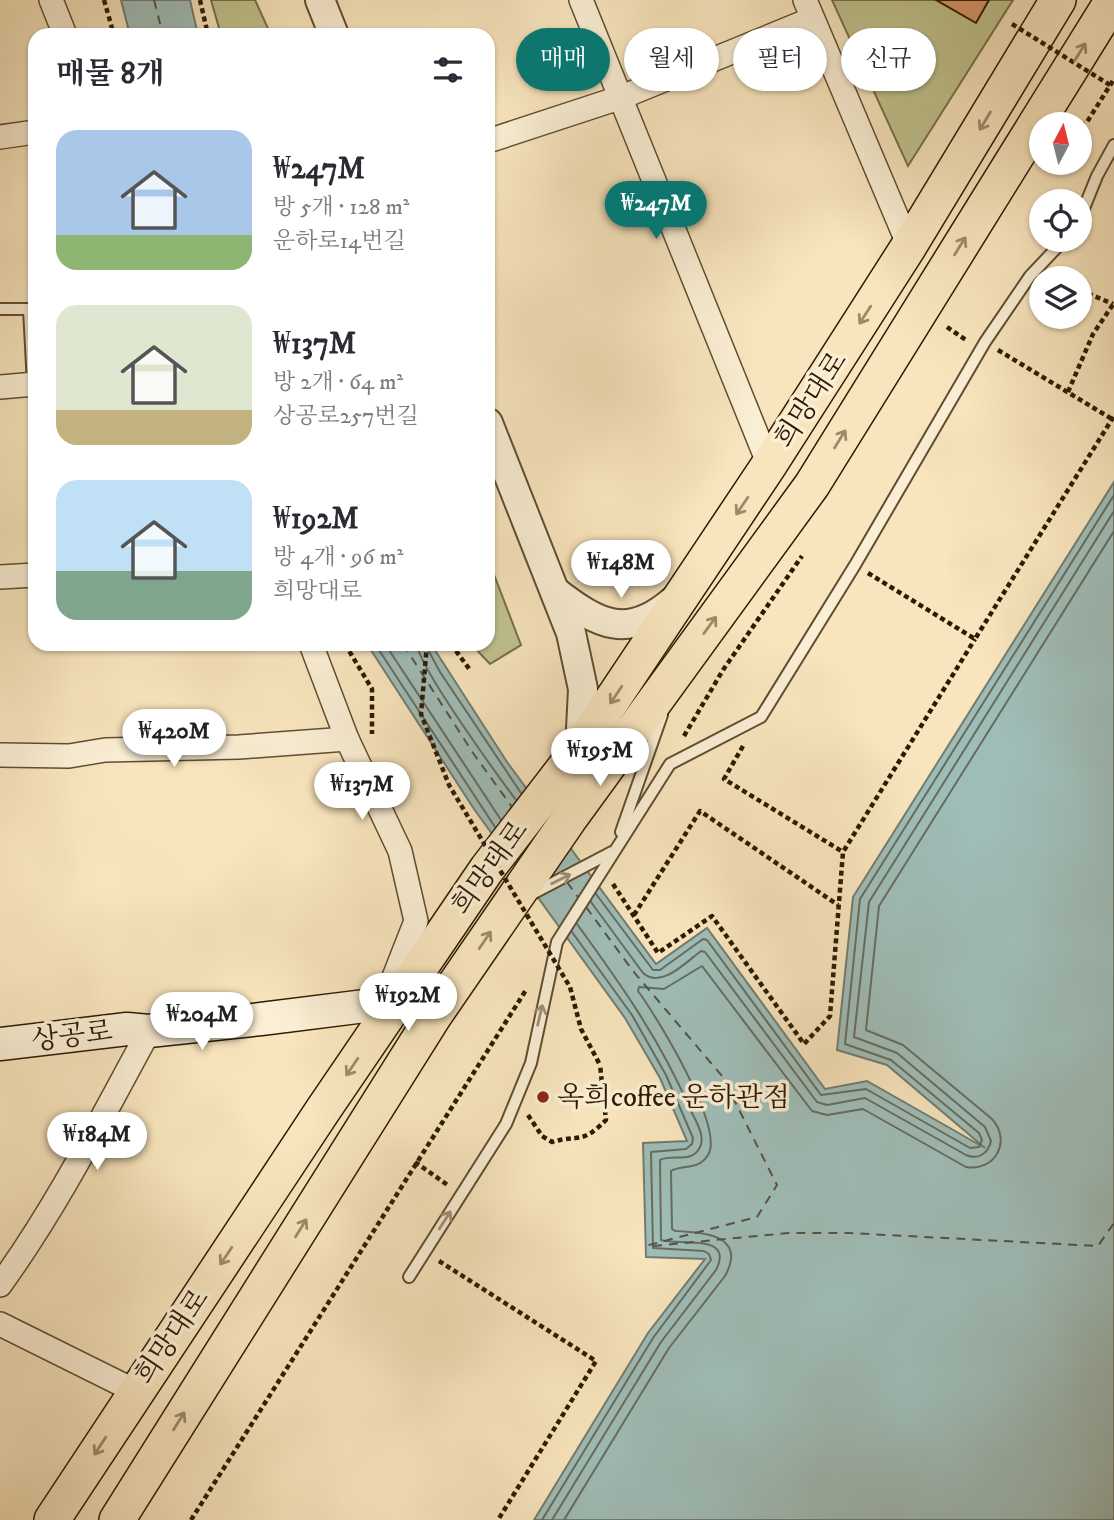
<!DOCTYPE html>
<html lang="ko">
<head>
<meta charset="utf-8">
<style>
  :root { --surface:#fff; --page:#f7f7f7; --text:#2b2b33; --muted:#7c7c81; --accent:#0f766e }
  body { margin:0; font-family:"IM FELL DW Pica","Noto Serif KR",serif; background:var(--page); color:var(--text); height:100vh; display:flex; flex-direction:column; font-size:26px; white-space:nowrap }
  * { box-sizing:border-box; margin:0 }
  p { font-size:23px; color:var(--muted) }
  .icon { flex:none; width:38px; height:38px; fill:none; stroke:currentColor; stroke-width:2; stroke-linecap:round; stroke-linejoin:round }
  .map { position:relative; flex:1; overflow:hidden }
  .details { position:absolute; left:28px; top:28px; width:467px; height:623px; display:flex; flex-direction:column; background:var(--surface); border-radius:21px; box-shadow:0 2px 5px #0004 }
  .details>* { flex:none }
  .banner { position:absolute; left:516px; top:28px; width:492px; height:63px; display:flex; gap:14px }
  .needle { width:46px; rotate:7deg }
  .buttons { position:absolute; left:1029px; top:112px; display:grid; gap:14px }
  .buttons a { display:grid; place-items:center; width:63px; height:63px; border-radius:50%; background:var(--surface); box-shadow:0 2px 5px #0004; font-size:35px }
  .price { position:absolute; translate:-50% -60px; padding:0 16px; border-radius:24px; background:#fff; color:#222; font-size:23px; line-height:46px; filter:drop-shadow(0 2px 4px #0008) }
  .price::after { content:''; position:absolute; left:50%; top:42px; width:21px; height:16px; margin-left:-10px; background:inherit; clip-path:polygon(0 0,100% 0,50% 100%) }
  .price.active { background:var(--accent); color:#fff }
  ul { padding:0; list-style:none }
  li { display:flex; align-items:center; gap:21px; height:175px; padding:0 28px }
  li span { display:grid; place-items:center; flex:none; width:196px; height:140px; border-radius:21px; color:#555 }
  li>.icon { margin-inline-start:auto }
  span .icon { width:84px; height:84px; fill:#fffc; stroke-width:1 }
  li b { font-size:30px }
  h2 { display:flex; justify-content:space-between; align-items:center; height:84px; padding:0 28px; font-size:30px }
  .chip { padding:0 24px; border-radius:32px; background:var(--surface); box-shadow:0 2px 5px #0004; font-size:24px; line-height:63px }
  .chip.active { background:var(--accent); color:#fff }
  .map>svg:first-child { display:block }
</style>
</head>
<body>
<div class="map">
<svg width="1114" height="1520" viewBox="0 0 1114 1520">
  <rect width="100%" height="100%" fill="#f8e5bd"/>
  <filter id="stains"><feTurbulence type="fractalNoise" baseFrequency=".00286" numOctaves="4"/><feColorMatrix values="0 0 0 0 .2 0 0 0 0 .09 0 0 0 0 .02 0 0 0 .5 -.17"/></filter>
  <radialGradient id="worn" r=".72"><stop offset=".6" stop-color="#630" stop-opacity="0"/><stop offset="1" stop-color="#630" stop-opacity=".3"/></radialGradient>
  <g fill="#c0c38e" stroke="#776e48" stroke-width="2">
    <path d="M 211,0 L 255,0 L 271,35 L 221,35 Z"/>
    <path d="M 832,0 L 1013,0 L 908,166 Z"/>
    <path d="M 488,559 L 521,645 L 490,664 L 471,644 L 488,644 Z"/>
  </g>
  <g fill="#9fbdb8" stroke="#727c6f" stroke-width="2">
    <path d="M 121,0 L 190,0 L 198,35 L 130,35 Z"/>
    <path d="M 1114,482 L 1114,1520 L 534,1520 L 648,1333 L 705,1259 L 646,1257 L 643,1143 L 687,1141 L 660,1078 L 625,1018 L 474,809 L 367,644 L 431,644 L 507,762 L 656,964 L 707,928 L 825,1089 L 867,1081 L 985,1148 L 887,1065 L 837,1050 L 853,897 Z"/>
  </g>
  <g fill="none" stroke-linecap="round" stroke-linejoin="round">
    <g stroke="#666c5d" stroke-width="2">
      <path d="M 375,644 L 495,827"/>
      <path d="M 385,644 L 501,820"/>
      <path d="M 417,644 C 418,666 498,776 516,800"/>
      <path d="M 425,644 L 440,672 L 521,793"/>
      <path d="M 596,894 L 653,970 L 660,970 L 703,939 L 707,940 L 821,1095 L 866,1089 L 970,1148 L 979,1147 L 982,1140 L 979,1133 L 891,1060 L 845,1044 L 860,899 L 1114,495"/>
      <path d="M 591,902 L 643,973 C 661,989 685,963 701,951 L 705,952 L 817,1102 L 827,1105 L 865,1098 L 966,1155 C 978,1160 988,1154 991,1141 L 985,1127 L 897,1053 L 854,1037 L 869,902 L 1114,511"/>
      <path d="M 542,1520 L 653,1338 L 711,1260 L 709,1254 L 704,1251 L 653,1248 L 651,1152 L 686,1149 L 692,1144 L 693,1138 L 666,1075 L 632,1015 L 572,932"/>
      <path d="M 552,1520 L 661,1342 L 716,1270 C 735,1232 677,1246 661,1240 L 660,1160 C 672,1154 691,1163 699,1149 C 707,1137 695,1120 690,1109 C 661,1041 620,983 577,924"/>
      <path d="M 564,1520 L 669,1348 L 725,1276 C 748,1234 701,1232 675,1231 L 672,1229 L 671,1171 C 683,1164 698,1171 708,1155 C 725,1128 657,1017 638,991 L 639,987 L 664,989 L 702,966 L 812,1111 L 827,1115 L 863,1109 L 966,1167 C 995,1172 1012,1141 992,1119 L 903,1045 L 866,1030 L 879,906 L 1114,531"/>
    </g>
    <g stroke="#565342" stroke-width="2" stroke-dasharray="9 7" stroke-linecap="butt">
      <path d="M 154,0 L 163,35"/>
      <path d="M 403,644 L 473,753 L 512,807"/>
      <path d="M 567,882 L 580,900"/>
      <path d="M 586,907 L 633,971 L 722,1076 L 777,1185 L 757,1217 L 645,1246"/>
      <path d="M 653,1246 L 788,1233 L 849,1233 L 1098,1246 L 1114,1223"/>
    </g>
  </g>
  <path fill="#d8976b" stroke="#2e1a02" stroke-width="2" d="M 936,0 L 989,0 L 976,23 Z"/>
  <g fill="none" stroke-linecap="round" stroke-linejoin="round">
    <defs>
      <g id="service">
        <path d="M 1080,218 L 1097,176 L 1114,145"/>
        <path d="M 0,309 L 29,309 L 33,384"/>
        <path d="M 621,832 L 662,715"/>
        <path d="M 530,895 L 612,852"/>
        <path d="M 409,1277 L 506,1124 L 531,1063 L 557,942 L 670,764 L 761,717 L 855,565 L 985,342 L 1030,276 L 1064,240"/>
      </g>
      <g id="minor">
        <path d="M 51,0 L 65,35"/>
        <path d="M 581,0 L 769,465"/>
        <path d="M 805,0 L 909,246"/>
        <path d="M 0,137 L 35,132"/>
        <path d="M 488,141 L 622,97 L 812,19"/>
        <path d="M 0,387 L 35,384"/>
        <path d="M 0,577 L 35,575"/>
        <path d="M 311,644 L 347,739 L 400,851 L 416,921 L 385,1000"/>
        <path d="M 0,755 L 69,756 L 105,750 L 239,747 L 347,739"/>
        <path d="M 0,1285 C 58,1205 102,1117 149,1031"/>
        <path d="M 0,1324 L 135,1391"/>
      </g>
      <g id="tertiary">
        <path d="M 320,0 L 334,35"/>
        <path d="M 488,423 L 571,633 L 583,689 L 580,749"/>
        <path d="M 556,592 C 599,625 628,640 673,601"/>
      </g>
      <path id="secondary" d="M 0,1044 L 127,1029 L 149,1031 L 261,1019 L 397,1002 L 435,1014"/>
      <g id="primary">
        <path d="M 52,1520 L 323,1110 L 487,869 L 580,748 L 769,465 L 909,246 L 1058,0"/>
        <path d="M 117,1520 L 435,1014 L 569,819 L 812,485 L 1113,0"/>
      </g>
    </defs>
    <use href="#service" stroke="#604d31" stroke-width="14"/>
    <use href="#minor" stroke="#604d31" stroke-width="26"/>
    <use href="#tertiary" stroke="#604d31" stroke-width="32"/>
    <use href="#secondary" stroke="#2e1a02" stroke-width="35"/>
    <use href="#primary" stroke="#2e1a02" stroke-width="38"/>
    <g stroke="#2e1a02" stroke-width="4.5" stroke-dasharray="5 3.5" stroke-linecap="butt">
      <path d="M 104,0 L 114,35"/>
      <path d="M 200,0 L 208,35"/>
      <path d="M 1080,125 L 1087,122 L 1114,79"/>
      <path d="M 1080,290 L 1113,304"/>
      <path d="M 947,327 L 966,340"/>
      <path d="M 998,350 L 1112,419"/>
      <path d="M 1068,392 L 1093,334 L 1114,303"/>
      <path d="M 868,573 L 975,639 L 1114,416"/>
      <path d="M 345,644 L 372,689 L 372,734"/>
      <path d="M 451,644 L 470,670"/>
      <path d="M 684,736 L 723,670 L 802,556"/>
      <path d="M 743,746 L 724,779 L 843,852"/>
      <path d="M 613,884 L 658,953 L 712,916 L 804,1044 L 830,1016 L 843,852 L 975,639"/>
      <path d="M 634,915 L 700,811 L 838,905"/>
      <path d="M 528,1115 L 542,1136 L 552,1142 C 580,1134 581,1145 606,1120 L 600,1065"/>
      <path d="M 415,1162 L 449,1186"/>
      <path d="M 439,1261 L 596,1361 L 498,1520"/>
      <path d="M 191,1520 L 526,990"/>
    </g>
    <use href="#service" stroke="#faeed4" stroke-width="10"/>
    <use href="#minor" stroke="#faeed4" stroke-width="23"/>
    <use href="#tertiary" stroke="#faeed4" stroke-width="28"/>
    <use href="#secondary" stroke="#faeed4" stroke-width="32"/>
    <use href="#primary" stroke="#f8e5bd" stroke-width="35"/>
    <g stroke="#2e1a02" stroke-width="4.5" stroke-dasharray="5 3.5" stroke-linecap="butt">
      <path d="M 1012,24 L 1110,85"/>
      <path d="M 427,644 L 421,714 L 449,785 L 570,987 L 581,1029 L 600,1065"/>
    </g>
  </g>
  <defs><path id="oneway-shaft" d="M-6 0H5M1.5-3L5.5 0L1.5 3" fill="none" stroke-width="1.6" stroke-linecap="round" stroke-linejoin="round" transform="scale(1.75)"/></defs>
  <g stroke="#9d8a69">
    <use href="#oneway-shaft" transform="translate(1080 52) rotate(-58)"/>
    <use href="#oneway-shaft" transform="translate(985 121) rotate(121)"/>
    <use href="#oneway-shaft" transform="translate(960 246) rotate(-58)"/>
    <use href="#oneway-shaft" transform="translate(865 315) rotate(123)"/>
    <use href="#oneway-shaft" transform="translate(840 439) rotate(-58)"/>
    <use href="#oneway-shaft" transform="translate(742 506) rotate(124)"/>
    <use href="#oneway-shaft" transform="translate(710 625) rotate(-54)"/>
    <use href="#oneway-shaft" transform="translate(616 695) rotate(124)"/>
    <use href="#oneway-shaft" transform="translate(485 940) rotate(-56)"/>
    <use href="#oneway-shaft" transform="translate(352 1067) rotate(124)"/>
    <use href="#oneway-shaft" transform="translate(301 1228) rotate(-58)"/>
    <use href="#oneway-shaft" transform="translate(226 1256) rotate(124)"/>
    <use href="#oneway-shaft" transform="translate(179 1421) rotate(-58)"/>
    <use href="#oneway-shaft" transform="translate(100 1446) rotate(123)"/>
  </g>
  <g stroke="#9e8f76">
    <use href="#oneway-shaft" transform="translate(561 879) rotate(-27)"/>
    <use href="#oneway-shaft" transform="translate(540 1015) rotate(-77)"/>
    <use href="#oneway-shaft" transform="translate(445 1220) rotate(-57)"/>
  </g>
  <circle fill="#8f2418" stroke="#faeed4" stroke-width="2.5" cx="543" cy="1097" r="7"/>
  <g text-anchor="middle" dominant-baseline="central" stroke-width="7" stroke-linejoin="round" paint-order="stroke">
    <g font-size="28" fill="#2e1a02" stroke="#faeed4">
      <text transform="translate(811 400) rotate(-57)">희망대로</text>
      <text transform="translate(490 868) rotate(-54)">희망대로</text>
      <text transform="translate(72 1036) rotate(-7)">상공로</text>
      <text transform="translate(172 1337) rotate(-56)">희망대로</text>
    </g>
    <g font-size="28" fill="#2e1a02" stroke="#faeed4" text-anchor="start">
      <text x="557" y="1097">옥희coffee 운하관점</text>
    </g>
  </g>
  <rect width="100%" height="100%" filter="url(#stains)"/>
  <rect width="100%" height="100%" fill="url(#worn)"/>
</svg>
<div class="buttons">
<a><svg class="needle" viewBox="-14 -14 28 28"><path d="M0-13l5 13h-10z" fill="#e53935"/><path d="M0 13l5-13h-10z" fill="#7c7c81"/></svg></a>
<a><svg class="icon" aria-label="locate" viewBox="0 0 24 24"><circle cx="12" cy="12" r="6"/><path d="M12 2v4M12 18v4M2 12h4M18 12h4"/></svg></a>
<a><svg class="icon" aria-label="layers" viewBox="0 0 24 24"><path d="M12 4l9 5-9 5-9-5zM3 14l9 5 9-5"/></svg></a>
</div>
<b class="price active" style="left:656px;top:241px">₩247M</b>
<b class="price" style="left:621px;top:600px">₩148M</b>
<b class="price" style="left:174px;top:769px">₩420M</b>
<b class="price" style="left:600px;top:788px">₩195M</b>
<b class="price" style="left:362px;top:822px">₩137M</b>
<b class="price" style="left:408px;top:1033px">₩192M</b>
<b class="price" style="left:202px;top:1052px">₩204M</b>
<b class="price" style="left:97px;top:1172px">₩184M</b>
<div class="banner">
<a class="chip active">매매</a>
<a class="chip">월세</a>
<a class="chip">필터</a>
<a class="chip">신규</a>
</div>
<section class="details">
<h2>매물 8개<svg class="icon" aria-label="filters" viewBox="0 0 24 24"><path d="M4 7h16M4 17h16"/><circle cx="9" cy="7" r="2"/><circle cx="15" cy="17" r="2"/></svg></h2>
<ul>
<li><span style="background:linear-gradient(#a9c7e8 75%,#8fb573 0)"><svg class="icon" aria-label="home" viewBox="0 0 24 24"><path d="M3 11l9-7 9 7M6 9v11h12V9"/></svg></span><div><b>₩247M</b><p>방 5개 · 128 m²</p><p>운하로14번길</p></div></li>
<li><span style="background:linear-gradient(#dfe7d0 75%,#c2b280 0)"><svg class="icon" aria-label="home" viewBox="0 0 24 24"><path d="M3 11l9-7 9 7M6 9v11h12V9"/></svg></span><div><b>₩137M</b><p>방 2개 · 64 m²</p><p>상공로257번길</p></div></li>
<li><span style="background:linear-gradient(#bfe0f5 65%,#7fa58c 0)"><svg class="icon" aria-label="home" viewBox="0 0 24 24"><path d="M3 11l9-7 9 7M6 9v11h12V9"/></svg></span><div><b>₩192M</b><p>방 4개 · 96 m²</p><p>희망대로</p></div></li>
</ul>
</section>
</div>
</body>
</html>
